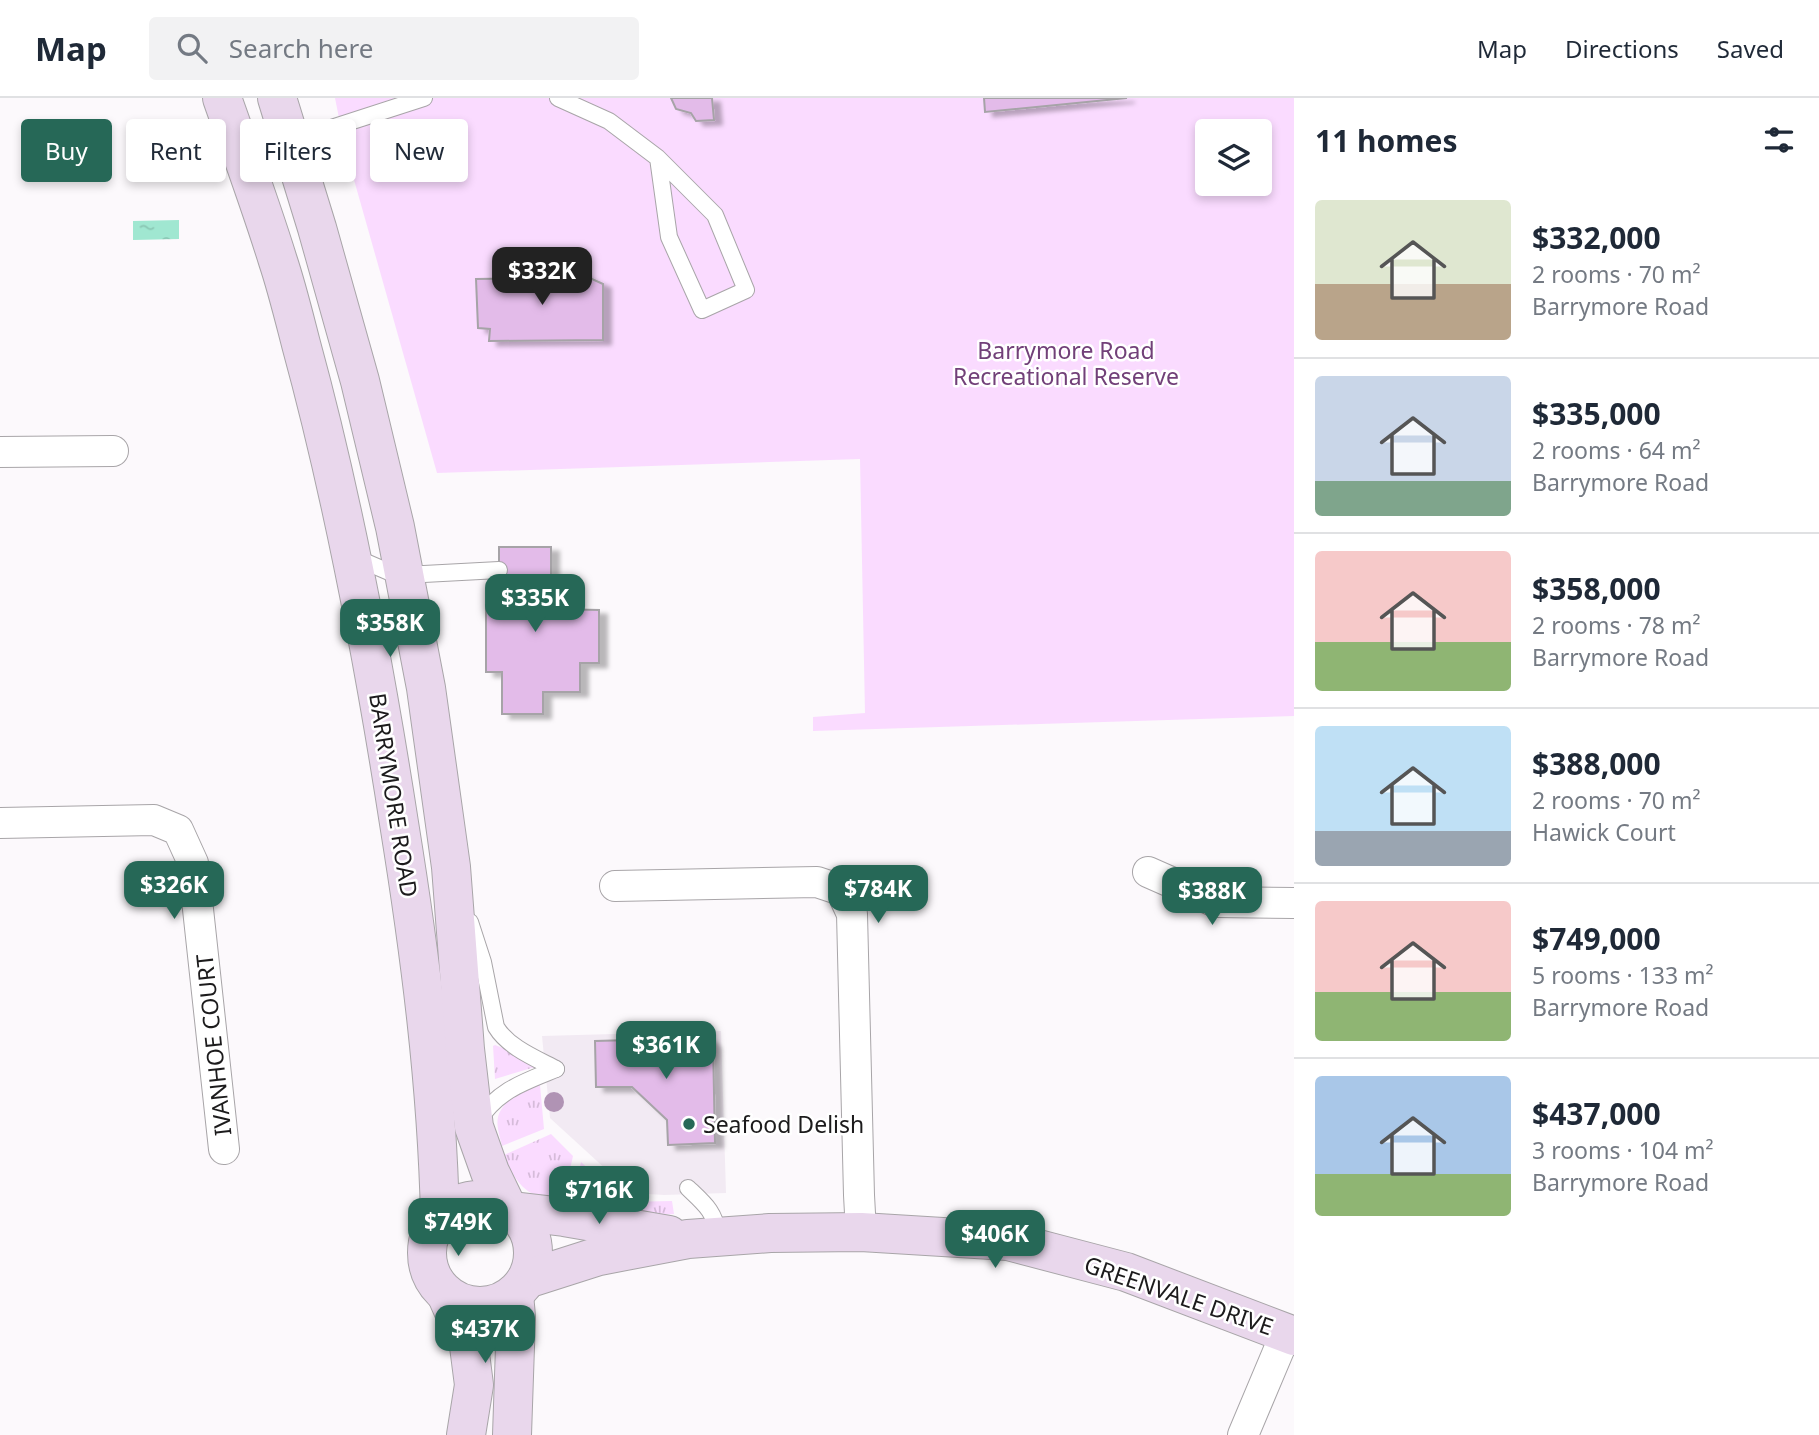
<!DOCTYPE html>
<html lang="en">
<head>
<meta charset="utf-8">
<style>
  :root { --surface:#fff; --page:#f2f2f3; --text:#1f2937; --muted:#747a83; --line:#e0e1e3; --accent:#266857 }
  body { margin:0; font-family:"Noto Sans",sans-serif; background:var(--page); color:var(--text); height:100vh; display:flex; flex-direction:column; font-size:26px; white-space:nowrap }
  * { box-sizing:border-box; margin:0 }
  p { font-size:23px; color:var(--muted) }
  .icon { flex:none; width:38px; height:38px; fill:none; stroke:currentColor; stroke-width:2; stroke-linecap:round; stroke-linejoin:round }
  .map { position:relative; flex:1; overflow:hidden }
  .drawer { display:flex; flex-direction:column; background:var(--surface); width:525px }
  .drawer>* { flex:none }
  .top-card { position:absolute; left:21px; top:21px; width:665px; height:63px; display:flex; gap:14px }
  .buttons { position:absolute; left:1195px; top:21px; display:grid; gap:14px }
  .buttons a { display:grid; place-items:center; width:77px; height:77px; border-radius:7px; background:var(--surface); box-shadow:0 4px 10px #0003; font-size:35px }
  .price { position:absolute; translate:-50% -60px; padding:0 16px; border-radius:14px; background:var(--accent); color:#fff; font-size:23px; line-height:46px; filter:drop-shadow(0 2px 4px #0008) }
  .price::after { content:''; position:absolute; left:50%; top:42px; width:21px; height:16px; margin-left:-10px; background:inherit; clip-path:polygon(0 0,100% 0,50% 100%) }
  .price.on { background:#222; color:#fff }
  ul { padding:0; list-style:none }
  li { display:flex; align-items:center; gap:21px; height:175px; padding:0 21px }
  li+li { border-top:2px solid var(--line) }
  li span { display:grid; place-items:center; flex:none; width:196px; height:140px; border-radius:7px; color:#555 }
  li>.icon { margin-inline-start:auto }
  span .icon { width:84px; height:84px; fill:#fffc; stroke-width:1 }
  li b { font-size:30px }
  h2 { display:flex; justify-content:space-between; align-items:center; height:84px; padding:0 21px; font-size:30px }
  .pill { padding:0 24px; border-radius:7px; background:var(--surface); box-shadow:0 4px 10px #0003; font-size:24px; line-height:63px }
  .pill.on { background:var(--accent); color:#fff }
  header { display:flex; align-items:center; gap:42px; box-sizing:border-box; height:98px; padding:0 35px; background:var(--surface); border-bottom:2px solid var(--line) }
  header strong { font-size:33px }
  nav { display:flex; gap:38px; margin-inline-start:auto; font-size:24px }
  .search { width:490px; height:63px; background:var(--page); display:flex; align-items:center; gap:18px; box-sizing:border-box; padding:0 24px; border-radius:7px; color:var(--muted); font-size:26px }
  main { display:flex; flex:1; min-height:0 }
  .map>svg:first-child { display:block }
</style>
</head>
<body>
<header>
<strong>Map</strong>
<div class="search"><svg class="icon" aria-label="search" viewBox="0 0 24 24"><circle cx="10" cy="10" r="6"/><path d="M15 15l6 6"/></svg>Search here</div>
<nav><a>Map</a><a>Directions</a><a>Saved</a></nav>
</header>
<main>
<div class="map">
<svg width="1294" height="1337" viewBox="0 0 1294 1337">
  <defs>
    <pattern id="grass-tufts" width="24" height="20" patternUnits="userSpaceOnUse" patternTransform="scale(1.75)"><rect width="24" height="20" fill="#fadbff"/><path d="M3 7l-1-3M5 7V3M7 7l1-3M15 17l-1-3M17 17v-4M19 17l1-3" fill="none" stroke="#d6bbda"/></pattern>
    <pattern id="water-ripples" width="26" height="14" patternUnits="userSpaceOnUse" patternTransform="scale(1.75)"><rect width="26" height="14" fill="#a0e7d1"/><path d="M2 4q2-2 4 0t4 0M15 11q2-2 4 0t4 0" fill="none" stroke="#89c6b3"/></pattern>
    <filter id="shadow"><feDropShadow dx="8" dy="4.5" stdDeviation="2" flood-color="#0004"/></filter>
  </defs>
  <rect width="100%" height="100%" fill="#fcf9fc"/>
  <path fill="#f2eaf3" d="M 721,933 L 726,1095 L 664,1097 L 632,1095 L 550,1020 L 542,938 Z"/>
  <g fill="url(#grass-tufts)">
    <path d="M 495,947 L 535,962 L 535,969 L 495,981 L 493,948 Z"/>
    <path d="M 532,987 L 540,987 L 544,1031 L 502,1048 C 500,1039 496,1028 498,1019 C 502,1004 520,992 532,987 Z"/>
    <path d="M 551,1036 L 573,1058 L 562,1107 C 530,1099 516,1089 504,1057 Z"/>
    <path d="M 581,1064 L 624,1104 L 672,1103 L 674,1116 L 658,1117 L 571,1109 Z"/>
  </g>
  <path fill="#fadbff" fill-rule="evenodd" d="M 335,0 L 1294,0 L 1294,618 L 813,633 L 813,619 L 865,615 L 860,361 L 437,375 L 345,50 ZM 1208,33 L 1260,33 L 1260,86 L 1208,86 Z"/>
  <path fill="url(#water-ripples)" d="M 179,122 L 179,141 L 133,142 L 133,123 Z"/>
  <g fill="#e3bbe9" stroke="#a6a3a7" stroke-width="2" filter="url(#shadow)">
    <path d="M 671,0 L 712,0 L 714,22 L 696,23 L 691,15 L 676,11 Z"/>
    <path d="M 984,0 L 1127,0 L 985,14 Z"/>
    <path d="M 550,162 L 569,163 L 583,177 L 603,186 L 603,242 L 489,243 L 490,231 L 478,230 L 476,181 L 550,180 Z"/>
    <path d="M 499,449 L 551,449 L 551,511 L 599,512 L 599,565 L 580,565 L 580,594 L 543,594 L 543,616 L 502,616 L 502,574 L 486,574 L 486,507 L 499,506 Z"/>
    <path d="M 708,940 L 713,946 L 715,1045 L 668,1047 L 667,1022 L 632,989 L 596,989 L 595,943 Z"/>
  </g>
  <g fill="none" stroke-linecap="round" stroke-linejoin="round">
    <defs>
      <g id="lane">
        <path d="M 558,0 L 609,23 L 658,60 L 715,117 L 746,192 L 702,212 L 669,139 L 658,60"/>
        <path d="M 245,64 L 292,47 L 331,30 L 424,0"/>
        <path d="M 354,459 L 389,474 L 405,477 L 499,472"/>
        <path d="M 470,824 L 483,864 L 496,929 C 508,949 535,960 556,971"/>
        <path d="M 478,1023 C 498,992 524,984 556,971"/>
        <path d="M 688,1090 C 706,1107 714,1113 719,1138"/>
      </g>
      <g id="street">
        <path d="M 0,354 L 113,353"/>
        <path d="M 0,725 L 154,722 L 178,732 L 193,765 L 224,1051"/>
        <path d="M 1148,774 L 1216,804 L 1294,805"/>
        <path d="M 615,788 L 817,784 L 841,792 L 852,816 L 859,1097 L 861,1134"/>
        <path d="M 1243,1337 L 1286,1235"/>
      </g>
      <g id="secondary">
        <path d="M 222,0 C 241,54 261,108 278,163 C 287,190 294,219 301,246 C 344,403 374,564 399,725 C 420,855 437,987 440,1119"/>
        <path d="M 277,0 L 317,130 L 360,283 L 395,429 L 426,590 L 451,769 L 465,951 L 474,1029 L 490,1074 L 507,1109"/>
        <circle cx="480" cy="1155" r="53"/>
        <path d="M 513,1113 L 564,1119 L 669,1137"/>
        <path d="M 527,1181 L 599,1158 L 688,1141 L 770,1135 L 861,1134 L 1008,1143 L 1126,1174 L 1294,1238"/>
        <path d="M 447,1198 L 469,1248 L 474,1287 L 466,1337"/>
        <path d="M 512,1337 L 516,1219 L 514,1196"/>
      </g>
    </defs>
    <use href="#lane" stroke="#a8a5a8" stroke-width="18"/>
    <use href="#street" stroke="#a8a5a8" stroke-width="32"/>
    <use href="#secondary" stroke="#a8a5a8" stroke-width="40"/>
    <use href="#lane" stroke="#fff" stroke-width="16"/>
    <use href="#street" stroke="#fff" stroke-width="30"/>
    <use href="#secondary" stroke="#e9d7ec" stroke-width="38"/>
  </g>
  <circle fill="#b093b4" cx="554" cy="1004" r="10"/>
  <circle fill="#266857" stroke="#fff" stroke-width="2.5" cx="689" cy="1026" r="7"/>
  <g text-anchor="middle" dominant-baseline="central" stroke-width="5" stroke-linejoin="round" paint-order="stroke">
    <g font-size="23" fill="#724079" stroke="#fff">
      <text x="1066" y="252">Barrymore Road<tspan x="1066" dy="26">Recreational Reserve</tspan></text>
    </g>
    <g font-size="23" fill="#1c1b1c" stroke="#fff">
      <text transform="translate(394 697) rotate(81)">BARRYMORE ROAD</text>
      <text transform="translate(213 947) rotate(-96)">IVANHOE COURT</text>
      <text transform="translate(1179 1197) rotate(19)">GREENVALE DRIVE</text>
    </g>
    <g font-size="23" fill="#1c1b1c" stroke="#fff" text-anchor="start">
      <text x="703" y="1026">Seafood Delish</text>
    </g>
  </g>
</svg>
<div class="buttons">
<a><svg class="icon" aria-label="layers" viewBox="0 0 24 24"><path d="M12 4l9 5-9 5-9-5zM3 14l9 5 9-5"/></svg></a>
</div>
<b class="price on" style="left:542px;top:209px">$332K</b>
<b class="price" style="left:535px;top:536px">$335K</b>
<b class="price" style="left:390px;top:561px">$358K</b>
<b class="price" style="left:174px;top:823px">$326K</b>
<b class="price" style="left:878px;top:827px">$784K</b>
<b class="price" style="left:1212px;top:829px">$388K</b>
<b class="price" style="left:666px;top:983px">$361K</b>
<b class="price" style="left:599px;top:1128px">$716K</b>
<b class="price" style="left:458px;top:1160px">$749K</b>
<b class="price" style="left:995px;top:1172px">$406K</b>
<b class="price" style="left:485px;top:1267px">$437K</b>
<div class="top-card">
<a class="pill on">Buy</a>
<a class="pill">Rent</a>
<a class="pill">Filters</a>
<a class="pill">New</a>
</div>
</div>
<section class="drawer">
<h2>11 homes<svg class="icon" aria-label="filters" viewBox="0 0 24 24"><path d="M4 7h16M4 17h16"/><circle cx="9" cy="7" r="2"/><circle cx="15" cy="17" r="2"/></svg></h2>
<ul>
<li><span style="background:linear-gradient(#dfe7d0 60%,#b9a48a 0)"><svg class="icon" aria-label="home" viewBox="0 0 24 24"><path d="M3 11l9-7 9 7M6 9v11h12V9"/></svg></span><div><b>$332,000</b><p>2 rooms · 70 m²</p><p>Barrymore Road</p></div></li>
<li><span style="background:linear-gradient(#c9d6e8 75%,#7fa58c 0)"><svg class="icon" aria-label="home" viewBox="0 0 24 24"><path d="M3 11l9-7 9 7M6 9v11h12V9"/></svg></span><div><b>$335,000</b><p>2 rooms · 64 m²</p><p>Barrymore Road</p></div></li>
<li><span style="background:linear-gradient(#f6c9c9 65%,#8fb573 0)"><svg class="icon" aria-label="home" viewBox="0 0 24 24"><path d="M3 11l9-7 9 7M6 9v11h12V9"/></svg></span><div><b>$358,000</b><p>2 rooms · 78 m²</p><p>Barrymore Road</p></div></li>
<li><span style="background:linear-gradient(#bfe0f5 75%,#9aa5b1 0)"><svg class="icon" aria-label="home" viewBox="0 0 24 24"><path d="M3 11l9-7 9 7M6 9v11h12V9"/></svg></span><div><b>$388,000</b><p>2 rooms · 70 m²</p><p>Hawick Court</p></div></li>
<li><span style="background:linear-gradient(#f6c9c9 65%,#8fb573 0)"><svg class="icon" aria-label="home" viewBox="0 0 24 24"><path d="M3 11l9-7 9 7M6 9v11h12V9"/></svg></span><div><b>$749,000</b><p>5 rooms · 133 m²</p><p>Barrymore Road</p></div></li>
<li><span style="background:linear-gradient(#a9c7e8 70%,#8fb573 0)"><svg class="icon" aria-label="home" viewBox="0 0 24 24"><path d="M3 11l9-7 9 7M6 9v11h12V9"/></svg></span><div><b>$437,000</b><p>3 rooms · 104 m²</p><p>Barrymore Road</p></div></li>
</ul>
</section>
</main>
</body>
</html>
